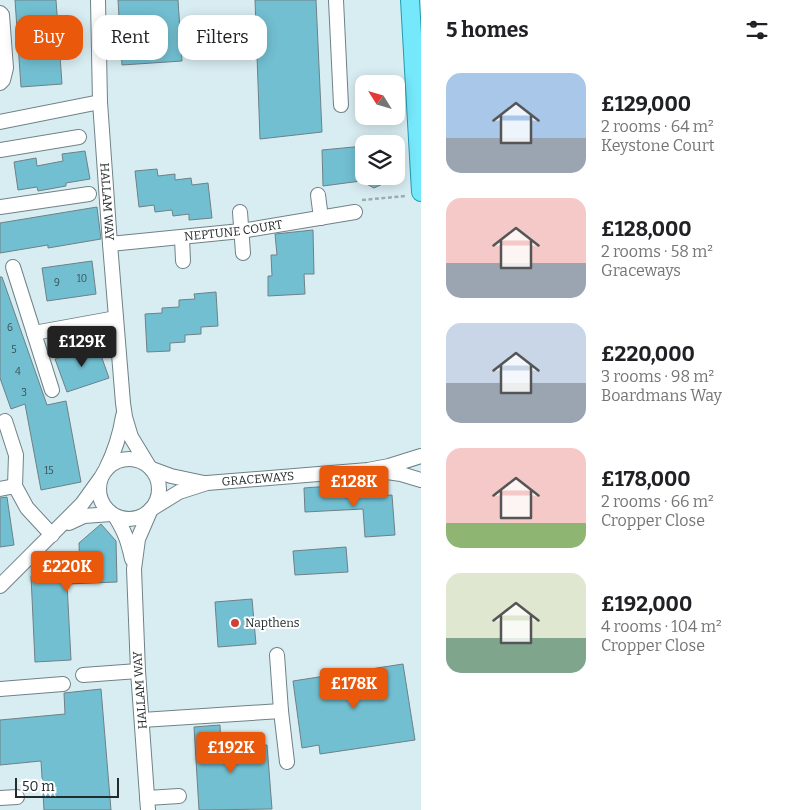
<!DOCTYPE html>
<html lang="en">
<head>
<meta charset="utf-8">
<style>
  :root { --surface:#fff; --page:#f6f6f6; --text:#202124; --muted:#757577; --accent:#ea580c }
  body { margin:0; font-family:Bitter,serif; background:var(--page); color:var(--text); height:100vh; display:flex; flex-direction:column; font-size:19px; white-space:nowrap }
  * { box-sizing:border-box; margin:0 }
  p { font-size:16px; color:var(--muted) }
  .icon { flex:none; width:28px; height:28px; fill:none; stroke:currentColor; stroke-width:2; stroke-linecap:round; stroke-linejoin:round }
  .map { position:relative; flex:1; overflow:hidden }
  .details { display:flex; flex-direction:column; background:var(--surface); width:375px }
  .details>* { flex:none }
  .guide { position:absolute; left:15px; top:15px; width:330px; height:45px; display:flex; gap:10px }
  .needle { width:32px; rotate:307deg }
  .controls { position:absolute; left:355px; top:75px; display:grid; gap:10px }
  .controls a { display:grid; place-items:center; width:50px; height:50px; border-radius:10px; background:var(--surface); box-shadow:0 2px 12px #0003; font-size:25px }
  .scale { position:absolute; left:15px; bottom:12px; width:104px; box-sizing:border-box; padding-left:5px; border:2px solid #232b2c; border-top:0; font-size:14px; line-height:18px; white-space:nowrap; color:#232b2c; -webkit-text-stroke:4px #fff; paint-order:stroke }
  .price { position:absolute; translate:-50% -42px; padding:0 11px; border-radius:5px; background:var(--accent); color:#fff; font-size:16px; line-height:32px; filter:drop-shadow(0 1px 2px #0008) }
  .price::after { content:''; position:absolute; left:50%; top:30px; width:15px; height:11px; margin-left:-8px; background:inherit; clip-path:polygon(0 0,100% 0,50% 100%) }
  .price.current { background:#222; color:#fff }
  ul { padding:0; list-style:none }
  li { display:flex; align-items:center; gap:15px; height:125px; padding:0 25px }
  li span { display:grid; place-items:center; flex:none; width:140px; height:100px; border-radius:15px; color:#555 }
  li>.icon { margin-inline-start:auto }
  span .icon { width:60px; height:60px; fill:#fffc; stroke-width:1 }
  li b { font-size:21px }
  h2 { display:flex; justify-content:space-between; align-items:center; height:60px; padding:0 25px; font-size:21px }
  .tag { padding:0 18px; border-radius:15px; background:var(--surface); box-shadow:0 2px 12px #0003; font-size:18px; line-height:45px }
  .tag.current { background:var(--accent); color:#fff }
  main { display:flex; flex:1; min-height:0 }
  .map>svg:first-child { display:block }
</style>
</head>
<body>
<main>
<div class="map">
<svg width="421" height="810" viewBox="0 0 421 810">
  <rect width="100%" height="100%" fill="#d8edf2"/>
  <g fill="#72bfd1" stroke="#6e8186">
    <path d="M 15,0 L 56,0 L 62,84 L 21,87 Z"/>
    <path d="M 118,0 L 178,0 L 182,61 L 122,65 Z"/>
    <path d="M 255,0 L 316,0 L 322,132 L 260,139 Z"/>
    <path d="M 364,146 L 364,176 L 400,176 L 374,188 L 361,181 L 323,186 L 322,150 Z"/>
    <path d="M 85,151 L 90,179 L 66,183 L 66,186 L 38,191 L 37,187 L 18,190 L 14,162 L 36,158 L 37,166 L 63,161 L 62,154 Z"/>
    <path d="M 157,169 L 158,176 L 175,174 L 175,180 L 191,178 L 192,185 L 208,183 L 212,218 L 189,220 L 189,214 L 173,216 L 172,210 L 155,212 L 154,205 L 139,207 L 135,171 Z"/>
    <path d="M 97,207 L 101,239 L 48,248 L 48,245 L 0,253 L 0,223 Z"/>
    <path d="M 313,230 L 314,274 L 304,274 L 305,294 L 268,296 L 268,276 L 272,276 L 271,255 L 277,255 L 275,234 Z"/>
    <path d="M 92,261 L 96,294 L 47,301 L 42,268 Z"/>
    <path d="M 0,277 L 2,277 L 47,405 L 66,401 L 81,482 L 41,490 L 25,404 L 11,409 L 0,378 Z"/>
    <path d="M 216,292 L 218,326 L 201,327 L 201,334 L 185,335 L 185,342 L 170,343 L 170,351 L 147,352 L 145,314 L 162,313 L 162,308 L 179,307 L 179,300 L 195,299 L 194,294 Z"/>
    <path d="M 97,344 L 109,378 L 67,392 L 55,359 Z"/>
    <path d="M 344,485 L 345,498 L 392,495 L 395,535 L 365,537 L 363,509 L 305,512 L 304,488 Z"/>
    <path d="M 7,497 L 14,545 L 0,547 L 0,498 Z"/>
    <path d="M 101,524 L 116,541 L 117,582 L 67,584 L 71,660 L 35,662 L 31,576 L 57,552 L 80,577 L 79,543 Z"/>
    <path d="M 346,547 L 348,572 L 295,575 L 293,551 Z"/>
    <path d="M 252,599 L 256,644 L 218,647 L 215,602 Z"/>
    <path d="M 403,664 L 415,740 L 320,754 L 319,745 L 302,748 L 293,681 Z"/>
    <path d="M 101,689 L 111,810 L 44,810 L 41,761 L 0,765 L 0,720 L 65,714 L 64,693 Z"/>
    <path d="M 220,725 L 221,748 L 267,745 L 272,809 L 199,810 L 194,727 Z"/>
  </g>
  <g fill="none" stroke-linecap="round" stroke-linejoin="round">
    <defs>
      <g id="minor">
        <path id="s1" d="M 98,0 L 100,102 L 110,244 L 123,403 L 125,417 L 131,437 L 148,465"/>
        <path d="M 336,0 L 341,105"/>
        <path d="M 0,13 L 2,15 L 6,68 L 3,80 L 0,83"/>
        <path d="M 0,122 L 100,102"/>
        <path d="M 0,150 L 79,137"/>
        <path d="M 318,195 L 321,218"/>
        <path d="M 0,207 L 89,194"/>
        <path d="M 240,212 L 243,253"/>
        <path d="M 182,238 L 183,261"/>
        <path id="s2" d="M 110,244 L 241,231 L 355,212"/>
        <path d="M 13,267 L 52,390"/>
        <path d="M 34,333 L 116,318"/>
        <path d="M 5,421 L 16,455 L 15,486"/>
        <circle cx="129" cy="489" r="30"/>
        <path d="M 106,469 C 115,451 120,435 123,416"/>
        <path d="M 152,469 L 171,476 L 204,483"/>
        <path d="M 380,471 L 401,474 L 421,480"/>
        <path d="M 0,489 L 15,486 L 27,508 L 52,535"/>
        <path id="s3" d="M 153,508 L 179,492 L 207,483 L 368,470 L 389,466 L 421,456"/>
        <path d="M 115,516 C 125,532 128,541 132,559"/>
        <path d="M 69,523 L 84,516 L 111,514"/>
        <path d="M 0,586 L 82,504 L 100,479"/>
        <path d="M 277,655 L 281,711 L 287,762"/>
        <path d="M 83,675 L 138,671"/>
        <path d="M 0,689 L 63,684"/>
        <path d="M 142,720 L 281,711"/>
        <path d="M 0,798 L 17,797"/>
        <path d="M 147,798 L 179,796"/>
        <path d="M 148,810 L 138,671 L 134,569 L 138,539 L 151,509"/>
      </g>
      <path id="major" d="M 410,0 L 421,192"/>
    </defs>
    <use href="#minor" stroke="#6f8287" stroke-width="16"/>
    <use href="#major" stroke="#1e9cb1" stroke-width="20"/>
    <path stroke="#9bacb0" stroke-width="2.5" stroke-dasharray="4 2.5" stroke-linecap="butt" d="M 362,200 L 406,196"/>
    <use href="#minor" stroke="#fff" stroke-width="14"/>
    <use href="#major" stroke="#76e8fb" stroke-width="18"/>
  </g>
  <circle fill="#ce4135" stroke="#fff" stroke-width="2" cx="235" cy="623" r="5"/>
  <g text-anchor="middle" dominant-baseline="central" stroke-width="4" stroke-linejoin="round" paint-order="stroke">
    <g font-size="10" fill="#375055">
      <text x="82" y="279">10</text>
      <text x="57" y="283">9</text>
      <text x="10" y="328">6</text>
      <text x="14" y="350">5</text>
      <text x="18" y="372">4</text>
      <text x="24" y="393">3</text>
      <text x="49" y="471">15</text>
    </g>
    <g font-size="12" fill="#232b2c" stroke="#fff">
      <text stroke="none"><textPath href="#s1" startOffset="202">HALLAM WAY</textPath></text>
      <text stroke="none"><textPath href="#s2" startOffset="124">NEPTUNE COURT</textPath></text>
      <text stroke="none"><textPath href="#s3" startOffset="111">GRACEWAYS</textPath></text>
      <text transform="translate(140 690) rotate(-94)">HALLAM WAY</text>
    </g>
    <g font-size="12" fill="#232b2c" stroke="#fff" text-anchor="start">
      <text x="245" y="623">Napthens</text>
    </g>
  </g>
</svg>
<div class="controls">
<a><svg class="needle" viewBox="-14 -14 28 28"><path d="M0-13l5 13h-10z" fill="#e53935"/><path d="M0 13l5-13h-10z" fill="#757577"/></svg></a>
<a><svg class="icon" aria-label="layers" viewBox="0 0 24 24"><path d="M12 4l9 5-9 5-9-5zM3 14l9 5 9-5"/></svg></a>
</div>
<div class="scale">50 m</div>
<b class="price current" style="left:82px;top:368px">£129K</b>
<b class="price" style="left:354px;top:508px">£128K</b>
<b class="price" style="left:67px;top:593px">£220K</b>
<b class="price" style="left:354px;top:710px">£178K</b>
<b class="price" style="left:231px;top:774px">£192K</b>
<div class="guide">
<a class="tag current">Buy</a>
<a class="tag">Rent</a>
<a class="tag">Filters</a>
</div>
</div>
<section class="details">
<h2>5 homes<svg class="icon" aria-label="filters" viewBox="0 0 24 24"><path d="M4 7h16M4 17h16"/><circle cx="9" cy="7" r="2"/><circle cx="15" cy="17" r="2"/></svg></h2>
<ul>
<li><span style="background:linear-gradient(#a9c7e8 65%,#9aa5b1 0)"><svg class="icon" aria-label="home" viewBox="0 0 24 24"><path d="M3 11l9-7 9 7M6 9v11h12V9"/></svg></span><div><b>£129,000</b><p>2 rooms · 64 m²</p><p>Keystone Court</p></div></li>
<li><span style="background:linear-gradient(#f6c9c9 65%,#9aa5b1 0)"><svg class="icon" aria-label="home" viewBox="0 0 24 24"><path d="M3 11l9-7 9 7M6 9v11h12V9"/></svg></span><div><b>£128,000</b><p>2 rooms · 58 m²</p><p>Graceways</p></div></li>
<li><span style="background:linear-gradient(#c9d6e8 60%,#9aa5b1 0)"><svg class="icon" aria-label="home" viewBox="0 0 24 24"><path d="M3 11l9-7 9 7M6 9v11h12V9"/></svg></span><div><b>£220,000</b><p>3 rooms · 98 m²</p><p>Boardmans Way</p></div></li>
<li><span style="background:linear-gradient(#f6c9c9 75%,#8fb573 0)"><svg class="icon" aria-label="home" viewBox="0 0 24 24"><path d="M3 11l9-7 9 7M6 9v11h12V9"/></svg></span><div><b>£178,000</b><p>2 rooms · 66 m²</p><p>Cropper Close</p></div></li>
<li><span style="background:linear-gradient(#dfe7d0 65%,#7fa58c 0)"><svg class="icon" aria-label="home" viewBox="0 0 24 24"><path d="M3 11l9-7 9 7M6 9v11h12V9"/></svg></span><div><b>£192,000</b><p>4 rooms · 104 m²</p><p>Cropper Close</p></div></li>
</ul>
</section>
</main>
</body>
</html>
